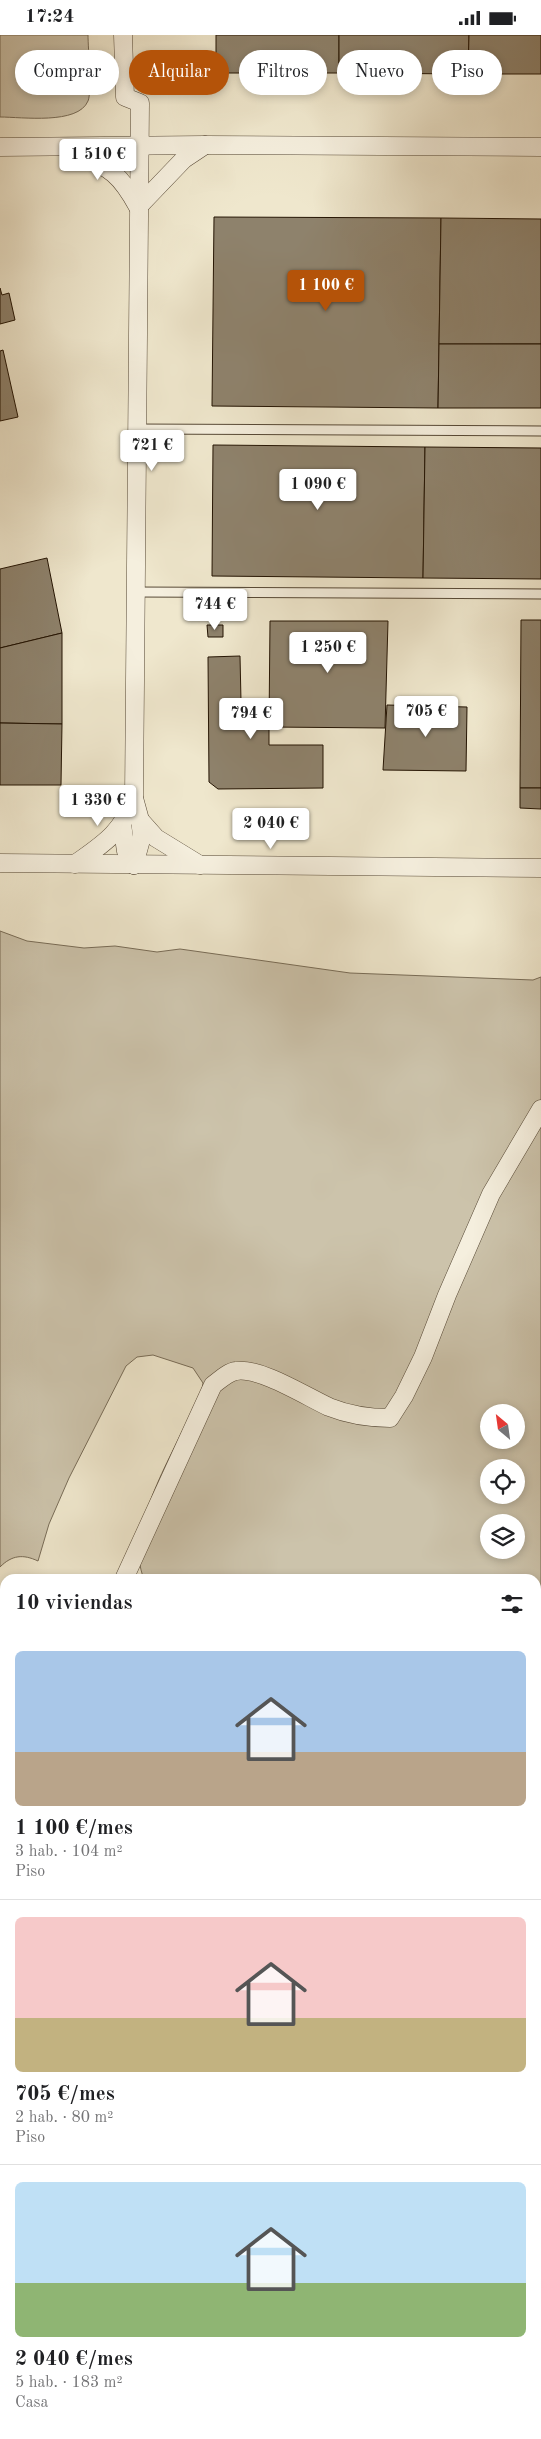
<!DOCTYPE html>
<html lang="es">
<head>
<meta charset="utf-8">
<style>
  :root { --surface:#fff; --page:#f2f2f2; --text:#202124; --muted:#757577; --line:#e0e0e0; --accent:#b45309 }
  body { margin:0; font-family:"Old Standard TT",serif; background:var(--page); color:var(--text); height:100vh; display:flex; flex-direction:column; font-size:19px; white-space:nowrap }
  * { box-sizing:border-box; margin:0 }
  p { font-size:16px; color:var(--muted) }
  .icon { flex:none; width:28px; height:28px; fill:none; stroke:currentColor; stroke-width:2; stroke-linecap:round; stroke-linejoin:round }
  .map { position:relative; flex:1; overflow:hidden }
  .sheet { position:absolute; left:0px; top:1539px; width:541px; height:866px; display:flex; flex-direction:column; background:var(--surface); border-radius:15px 15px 0 0; box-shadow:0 2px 8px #0003 }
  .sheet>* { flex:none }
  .hud { position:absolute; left:15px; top:15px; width:511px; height:45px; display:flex; gap:10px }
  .needle { width:32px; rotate:331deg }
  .tools { position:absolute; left:480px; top:1369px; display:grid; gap:10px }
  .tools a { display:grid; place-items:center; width:45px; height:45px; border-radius:50%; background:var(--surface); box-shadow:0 2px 8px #0003; font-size:25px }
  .price { position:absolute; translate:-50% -42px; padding:0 11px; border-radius:5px; background:#fff; color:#222; font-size:16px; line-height:32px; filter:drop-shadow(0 1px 2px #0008) }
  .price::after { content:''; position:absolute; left:50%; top:30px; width:15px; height:11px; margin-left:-8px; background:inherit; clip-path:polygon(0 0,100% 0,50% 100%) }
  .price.active { background:var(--accent); color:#fff }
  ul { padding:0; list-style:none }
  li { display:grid; align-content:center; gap:10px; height:265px; padding:0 15px }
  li+li { border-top:1px solid var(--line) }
  li span { display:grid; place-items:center; height:155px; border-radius:8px; color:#555 }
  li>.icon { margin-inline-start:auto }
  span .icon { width:90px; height:90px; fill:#fffc; stroke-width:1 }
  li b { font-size:21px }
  h2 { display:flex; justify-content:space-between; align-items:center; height:60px; padding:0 15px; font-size:21px }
  .tag { padding:0 18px; border-radius:22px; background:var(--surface); box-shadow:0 2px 8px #0003; font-size:18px; line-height:45px }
  .tag.active { background:var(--accent); color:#fff }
  .status { display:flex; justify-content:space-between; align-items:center; height:35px; padding:0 25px; background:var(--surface); direction:ltr }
  .status svg { height:14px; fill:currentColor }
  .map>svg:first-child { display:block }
</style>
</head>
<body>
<div class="status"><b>17:24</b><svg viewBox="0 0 49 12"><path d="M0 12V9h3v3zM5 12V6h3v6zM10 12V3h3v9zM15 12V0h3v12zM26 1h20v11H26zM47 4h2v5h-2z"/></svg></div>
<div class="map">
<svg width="541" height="2404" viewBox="0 0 541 2404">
  <rect width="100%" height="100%" fill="#efe7cd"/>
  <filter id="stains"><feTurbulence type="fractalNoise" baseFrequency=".004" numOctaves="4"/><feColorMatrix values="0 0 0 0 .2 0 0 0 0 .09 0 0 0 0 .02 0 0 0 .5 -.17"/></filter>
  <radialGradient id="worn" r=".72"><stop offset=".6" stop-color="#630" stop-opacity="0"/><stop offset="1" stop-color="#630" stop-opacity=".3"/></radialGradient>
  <g fill="#ccc3ab" stroke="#786c57" fill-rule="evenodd">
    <path d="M 0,0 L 88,0 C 88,13 92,57 88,66 C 78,90 22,82 0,82 Z"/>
    <path d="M 0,896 L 27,906 L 84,913 L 115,911 L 157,917 L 180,914 L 350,938 L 533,945 L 541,942 L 541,2404 L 0,2404 L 0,2256 L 5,2255 L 5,2400 L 536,2400 L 536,1544 L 144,1544 C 124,1497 171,1423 190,1380 C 195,1370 202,1359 203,1348 L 193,1333 L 153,1320 L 137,1322 L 126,1331 L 69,1443 L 49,1489 L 38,1526 C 23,1519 12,1520 0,1532 ZM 489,1378 L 516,1378 L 516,1405 L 489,1405 ZM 489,1432 L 516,1432 L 516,1460 L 489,1460 ZM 489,1488 L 516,1488 L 516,1515 L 489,1515 Z"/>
  </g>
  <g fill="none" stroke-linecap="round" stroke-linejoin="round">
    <g stroke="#746753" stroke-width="5.5">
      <path d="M 536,1848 L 541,1847"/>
      <path d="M 0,2069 L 5,2066"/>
    </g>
  </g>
  <g fill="#8e826c" stroke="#241403">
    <rect x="216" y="0" width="123" height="38"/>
    <path d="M 339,0 L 469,0 L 468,39 L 339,38 Z"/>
    <path d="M 469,0 L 541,0 L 541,39 L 468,39 Z"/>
    <path d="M 214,182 L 441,183 L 438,373 L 212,371 Z"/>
    <path d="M 441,183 L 541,184 L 541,309 L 439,309 Z"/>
    <path d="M 0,253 L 2,260 L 9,258 L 15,285 L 0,289 Z"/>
    <path d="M 439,309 L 541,309 L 541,373 L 438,373 Z"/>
    <path d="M 3,315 L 18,382 L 0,386 L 0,316 Z"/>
    <path d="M 213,410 L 425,412 L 423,543 L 212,541 Z"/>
    <path d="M 425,412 L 541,413 L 541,544 L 423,543 Z"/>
    <path d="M 47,523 L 62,598 L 0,613 L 0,534 Z"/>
    <path d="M 521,585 L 541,585 L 541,753 L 520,753 Z"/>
    <path d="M 270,586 L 388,586 L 385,693 L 269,692 Z"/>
    <path d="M 207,590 L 223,590 L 223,602 L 208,602 Z"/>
    <path d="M 62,598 L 62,689 L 0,688 L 0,613 Z"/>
    <path d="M 240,621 L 241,666 L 269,666 L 269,710 L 323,710 L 323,753 L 218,754 L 209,747 L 208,622 Z"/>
    <path d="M 387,670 L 467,672 L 466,736 L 383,735 Z"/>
    <path d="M 0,688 L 62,689 L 61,750 L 0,750 Z"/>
    <path d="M 520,753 L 541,753 L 541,774 L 520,773 Z"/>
  </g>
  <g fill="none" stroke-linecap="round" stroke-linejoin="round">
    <defs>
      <g id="service">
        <path d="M 136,394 L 541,396"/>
        <path d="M 135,557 L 541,559"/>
      </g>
      <g id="minor">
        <path d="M 123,0 L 125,62 L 140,68 L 134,763 L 140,785 L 156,803 L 200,830"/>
        <path d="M 0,112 L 205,110 L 541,112"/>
        <path d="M 71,115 C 108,133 118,135 138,172 L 184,124 L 205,110"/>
        <path d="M 122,789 L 126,816 L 134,830"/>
        <path d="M 0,828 L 541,833"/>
        <path d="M 75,829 C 103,809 122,798 134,763"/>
        <path d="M 134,830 L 142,801 L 140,785"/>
        <path d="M 124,1544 L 213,1350 C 220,1345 228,1337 236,1336 C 260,1332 307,1362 329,1372 C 349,1380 368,1383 390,1383 L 404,1361 L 423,1322 L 447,1260 L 491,1159 L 541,1074"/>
        <path d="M 0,1773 L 5,1766"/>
      </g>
      <g id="motorway">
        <path d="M 536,2053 L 541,2050"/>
        <path d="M 536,2106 L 541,2104"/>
        <path d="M 536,2147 L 541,2144"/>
        <path d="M 536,2257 L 541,2234"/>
        <path d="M 536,2280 L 541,2307"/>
        <path d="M 0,2299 L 5,2297"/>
        <path d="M 0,2351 L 5,2350"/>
        <path d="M 533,2400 L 541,2402"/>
      </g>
    </defs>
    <use href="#service" stroke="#574936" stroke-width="11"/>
    <use href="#minor" stroke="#574936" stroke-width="19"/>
    <use href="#motorway" stroke="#241403" stroke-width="29"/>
    <g stroke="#241403" stroke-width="3" stroke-dasharray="1 2.5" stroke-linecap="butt">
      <path d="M 536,1794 L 541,1793"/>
      <path d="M 0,2078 L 5,2076"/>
    </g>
    <use href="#service" stroke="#f5efde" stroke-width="9"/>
    <use href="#minor" stroke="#f5efde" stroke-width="18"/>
    <use href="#motorway" stroke="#efe7cd" stroke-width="28"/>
  </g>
  <rect width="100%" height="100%" filter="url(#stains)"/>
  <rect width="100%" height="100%" fill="url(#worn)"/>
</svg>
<div class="tools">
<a><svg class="needle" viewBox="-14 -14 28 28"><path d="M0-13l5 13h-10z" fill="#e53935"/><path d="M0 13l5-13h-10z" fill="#757577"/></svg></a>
<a><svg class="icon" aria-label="locate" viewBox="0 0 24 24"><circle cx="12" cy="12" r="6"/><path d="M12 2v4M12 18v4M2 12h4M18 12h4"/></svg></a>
<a><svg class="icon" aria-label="layers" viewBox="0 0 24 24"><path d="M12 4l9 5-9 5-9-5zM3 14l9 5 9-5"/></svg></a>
</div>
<b class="price" style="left:98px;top:146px">1 510 €</b>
<b class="price active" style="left:326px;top:277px">1 100 €</b>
<b class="price" style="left:152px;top:437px">721 €</b>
<b class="price" style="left:318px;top:476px">1 090 €</b>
<b class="price" style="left:215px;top:596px">744 €</b>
<b class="price" style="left:328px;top:639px">1 250 €</b>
<b class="price" style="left:426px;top:703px">705 €</b>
<b class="price" style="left:251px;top:705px">794 €</b>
<b class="price" style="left:98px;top:792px">1 330 €</b>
<b class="price" style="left:271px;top:815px">2 040 €</b>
<div class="hud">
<a class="tag">Comprar</a>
<a class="tag active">Alquilar</a>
<a class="tag">Filtros</a>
<a class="tag">Nuevo</a>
<a class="tag">Piso</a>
</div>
<section class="sheet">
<h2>10 viviendas<svg class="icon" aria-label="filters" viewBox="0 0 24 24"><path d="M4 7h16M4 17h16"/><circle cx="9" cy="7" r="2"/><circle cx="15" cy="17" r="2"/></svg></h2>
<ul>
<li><span style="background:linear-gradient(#a9c7e8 65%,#b9a48a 0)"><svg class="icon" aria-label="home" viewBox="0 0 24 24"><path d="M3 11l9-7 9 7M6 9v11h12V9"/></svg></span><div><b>1 100 €/mes</b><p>3 hab. · 104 m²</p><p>Piso</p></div></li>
<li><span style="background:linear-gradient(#f6c9c9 65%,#c2b280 0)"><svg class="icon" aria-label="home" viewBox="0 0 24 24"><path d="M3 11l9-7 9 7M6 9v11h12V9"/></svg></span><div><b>705 €/mes</b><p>2 hab. · 80 m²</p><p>Piso</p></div></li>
<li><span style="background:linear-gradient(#bfe0f5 65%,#8fb573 0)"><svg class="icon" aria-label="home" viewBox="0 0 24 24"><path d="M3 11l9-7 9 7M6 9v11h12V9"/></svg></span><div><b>2 040 €/mes</b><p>5 hab. · 183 m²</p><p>Casa</p></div></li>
</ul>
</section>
</div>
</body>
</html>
